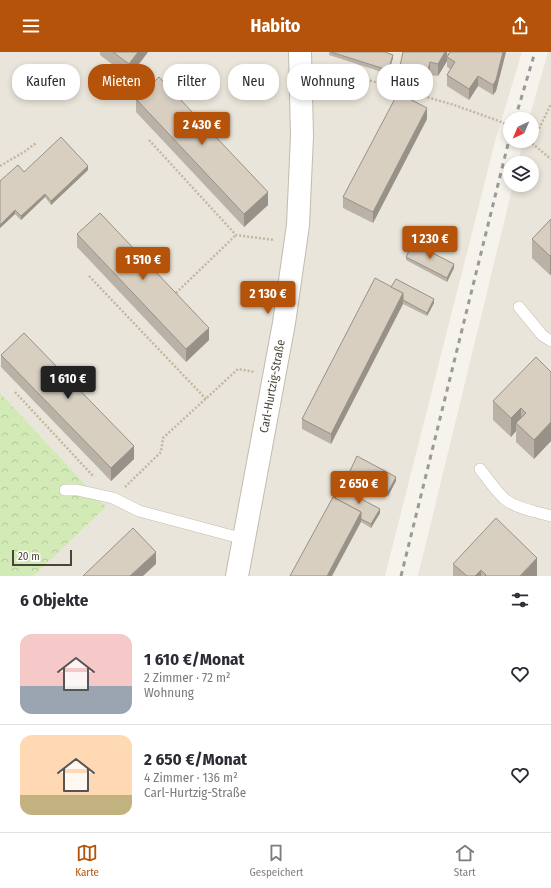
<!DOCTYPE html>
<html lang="de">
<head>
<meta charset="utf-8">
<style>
  :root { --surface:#fff; --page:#f7f7f7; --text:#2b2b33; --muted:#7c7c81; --line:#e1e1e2; --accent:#b45309 }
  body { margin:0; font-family:"Fira Sans Condensed",sans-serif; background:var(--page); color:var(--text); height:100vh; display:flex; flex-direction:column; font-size:15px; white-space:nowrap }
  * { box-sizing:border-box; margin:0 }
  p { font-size:13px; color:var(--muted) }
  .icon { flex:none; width:22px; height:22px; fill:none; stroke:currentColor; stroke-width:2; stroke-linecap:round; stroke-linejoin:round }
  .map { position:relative; height:524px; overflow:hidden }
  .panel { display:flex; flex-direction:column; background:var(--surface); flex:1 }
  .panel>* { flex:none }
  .hud { position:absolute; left:12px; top:12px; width:527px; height:36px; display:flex; gap:8px }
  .needle { width:26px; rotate:224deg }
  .fabs { position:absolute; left:503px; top:60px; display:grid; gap:8px }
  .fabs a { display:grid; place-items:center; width:36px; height:36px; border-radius:50%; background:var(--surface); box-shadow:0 2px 6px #0003; font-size:20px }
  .scale { position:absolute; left:12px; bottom:10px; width:60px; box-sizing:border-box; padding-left:4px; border:2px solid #4b4439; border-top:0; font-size:11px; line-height:14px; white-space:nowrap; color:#4b4439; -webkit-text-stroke:3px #fff; paint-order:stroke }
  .price { position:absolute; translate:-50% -34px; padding:0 9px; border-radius:4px; background:var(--accent); color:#fff; font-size:13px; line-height:26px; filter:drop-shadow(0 1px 2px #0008) }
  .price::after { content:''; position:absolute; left:50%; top:24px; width:12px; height:9px; margin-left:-6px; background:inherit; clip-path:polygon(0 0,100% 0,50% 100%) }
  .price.on { background:#222; color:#fff }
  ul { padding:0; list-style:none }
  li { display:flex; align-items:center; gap:12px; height:100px; padding:0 20px }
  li+li { border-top:1px solid var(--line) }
  li span { display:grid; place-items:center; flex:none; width:112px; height:80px; border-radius:12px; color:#555 }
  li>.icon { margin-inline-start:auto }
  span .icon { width:48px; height:48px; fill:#fffc; stroke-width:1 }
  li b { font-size:17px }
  h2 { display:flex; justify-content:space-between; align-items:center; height:48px; padding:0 20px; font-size:17px }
  .pill { padding:0 14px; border-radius:16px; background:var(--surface); box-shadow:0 2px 6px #0003; font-size:14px; line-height:36px }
  .pill.on { background:var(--accent); color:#fff }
  header { display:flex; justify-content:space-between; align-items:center; height:52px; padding:0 20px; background:var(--accent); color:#fff; font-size:18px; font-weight:700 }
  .menu { display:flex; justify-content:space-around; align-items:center; height:56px; border-top:1px solid var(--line); background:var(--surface); font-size:11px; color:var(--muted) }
  .menu a { display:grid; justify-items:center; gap:2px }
  .menu .on { color:var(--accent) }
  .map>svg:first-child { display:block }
</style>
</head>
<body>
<header><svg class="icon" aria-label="menu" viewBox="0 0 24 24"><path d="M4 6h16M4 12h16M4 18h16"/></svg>Habito<svg class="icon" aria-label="share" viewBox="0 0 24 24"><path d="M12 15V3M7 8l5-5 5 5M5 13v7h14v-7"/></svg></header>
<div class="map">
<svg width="551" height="524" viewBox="0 0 551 524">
  <defs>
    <pattern id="park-crowns" width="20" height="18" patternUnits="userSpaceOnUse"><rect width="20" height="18" fill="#d2eab5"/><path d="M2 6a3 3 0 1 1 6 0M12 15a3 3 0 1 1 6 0" fill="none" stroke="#b6ca9c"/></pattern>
  </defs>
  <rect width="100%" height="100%" fill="#f6f3ec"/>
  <g fill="#eae5da">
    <path d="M 0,0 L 522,0 L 496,86 L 385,524 L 0,524 Z"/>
    <path d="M 548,0 L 551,0 L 551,524 L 418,524 L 513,133 L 532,133 L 532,111 L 518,111 L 523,89 L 532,89 L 532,67 L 529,67 Z"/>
  </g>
  <path fill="url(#park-crowns)" d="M 0,341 L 106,455 L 33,524 L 0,524 Z"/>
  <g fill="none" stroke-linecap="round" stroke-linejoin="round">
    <defs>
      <g id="lane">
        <path d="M 519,255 L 542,283 L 551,289"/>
        <path d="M 480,417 C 487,426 498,442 506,448 C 518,457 537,460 551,464"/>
        <path d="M 65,438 L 77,438 L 113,446 L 139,459 L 244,487"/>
      </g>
      <g id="street">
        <path id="s1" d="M 237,524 L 284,271 L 298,173 L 302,84 L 300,0"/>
      </g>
    </defs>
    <use href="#lane" stroke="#c2bbae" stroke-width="12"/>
    <use href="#street" stroke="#c2bbae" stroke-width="24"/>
    <g stroke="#c4b79f" stroke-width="2.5" stroke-dasharray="2 2" stroke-linecap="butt">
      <path d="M 444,2 L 448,3 L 450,0"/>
      <path d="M 320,14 L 454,53 L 499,69 L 510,74"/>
      <path d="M 149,88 L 236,183 L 275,188"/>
      <path d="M 529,89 L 551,107"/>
      <path d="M 532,91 L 551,52"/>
      <path d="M 0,114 L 24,100 L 36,91"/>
      <path d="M 89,224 L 206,347"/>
      <path d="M 176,241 L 236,183"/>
      <path d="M 15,340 L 94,425"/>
      <path d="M 125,435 L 161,400 L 163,386 L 238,317 L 255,320"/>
    </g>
    <use href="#lane" stroke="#fff" stroke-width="11"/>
    <use href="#street" stroke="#fff" stroke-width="22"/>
    <g stroke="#9a9a9a" stroke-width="3" stroke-dasharray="5 5" stroke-linecap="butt">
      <path d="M 515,67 L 535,0"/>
      <path d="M 401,524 L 510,84"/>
    </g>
  </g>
  <g fill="#bab2a6">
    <path d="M 100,0 L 148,0 L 129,25 L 100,3 Z"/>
    <path d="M 329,0 L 385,0 L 393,6 L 388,22 L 329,3 Z"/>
    <path d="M 447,0 L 447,9 L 438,24 L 430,23 L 428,31 L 400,27 L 400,14 Z"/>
    <path d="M 506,0 L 496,39 L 493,43 L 478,34 L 469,48 L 447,34 L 447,23 L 450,17 L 447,15 L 447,5 Z"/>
    <path d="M 136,47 L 268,153 L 244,175 L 136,60 Z"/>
    <path d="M 427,67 L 373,171 L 343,156 L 343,145 Z"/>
    <path d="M 88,118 L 51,153 L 45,145 L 21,168 L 15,162 L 0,176 L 0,129 L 24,120 Z"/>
    <path d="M 551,167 L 551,222 L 550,223 L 532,206 L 532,187 Z"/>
    <path d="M 77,182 L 209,288 L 186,310 L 77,195 Z"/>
    <path d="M 406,205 L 454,216 L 447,230 L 406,208 Z"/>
    <path d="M 391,235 L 434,251 L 427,264 L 403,252 L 331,392 L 302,377 L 302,367 Z"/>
    <path d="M 1,303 L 134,407 L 111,429 L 1,315 Z"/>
    <path d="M 551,320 L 551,389 L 534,407 L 516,390 L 516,379 L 511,385 L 493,368 L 493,349 Z"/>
    <path d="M 350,419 L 396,429 L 388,444 L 350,423 Z"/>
    <path d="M 335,446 L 380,461 L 371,476 L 361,470 Z"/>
    <path d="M 453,512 L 537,524 L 453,524 Z"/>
  </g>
  <g fill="#979187">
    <path d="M 138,0 L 148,0 L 129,25 L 129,12 Z"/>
    <path d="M 445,0 L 447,0 L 447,9 L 438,24 L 438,12 Z"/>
    <path d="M 503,0 L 506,0 L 496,39 L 493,43 L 493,33 Z"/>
    <path d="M 393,3 L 393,6 L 388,22 L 388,18 Z"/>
    <path d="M 430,10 L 430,23 L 428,31 L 428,18 Z"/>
    <path d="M 478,24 L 478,34 L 469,48 L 469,37 Z"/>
    <path d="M 427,56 L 427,67 L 373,171 L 373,160 Z"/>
    <path d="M 88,114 L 88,118 L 51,153 L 51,149 Z"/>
    <path d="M 268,140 L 268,153 L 244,175 L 244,162 Z"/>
    <path d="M 45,142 L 45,145 L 21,168 L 21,164 Z"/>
    <path d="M 15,158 L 15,162 L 0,176 L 0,173 Z"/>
    <path d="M 551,203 L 551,222 L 550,223 L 550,204 Z"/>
    <path d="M 454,212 L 454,216 L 447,230 L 447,226 Z"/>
    <path d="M 403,241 L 403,252 L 331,392 L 331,382 Z"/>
    <path d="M 434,247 L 434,251 L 427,264 L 427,261 Z"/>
    <path d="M 209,276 L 209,288 L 186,310 L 186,297 Z"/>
    <path d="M 521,356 L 521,375 L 516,371 L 516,379 L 511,385 L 511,366 Z"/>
    <path d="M 551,370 L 551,389 L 534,407 L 534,388 Z"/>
    <path d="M 134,394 L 134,407 L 111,429 L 111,416 Z"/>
    <path d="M 396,425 L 396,429 L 388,444 L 388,440 Z"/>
    <path d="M 380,457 L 380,461 L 371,476 L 371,472 Z"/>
    <path d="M 361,460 L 361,470 L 332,524 L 327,524 Z"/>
    <path d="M 156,500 L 156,512 L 143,524 L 130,524 Z"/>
    <path d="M 537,506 L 537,524 L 520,524 Z"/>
    <path d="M 481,518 L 481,524 L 475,524 Z"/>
  </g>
  <g fill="#d8cfc1" stroke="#979187">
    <path d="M 113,0 L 138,0 L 129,12 Z"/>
    <path d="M 331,0 L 385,0 L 393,3 L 388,18 Z"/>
    <path d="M 403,0 L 445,0 L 438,12 L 430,10 L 428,18 L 400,14 Z"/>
    <path d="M 450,0 L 503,0 L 496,28 L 493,33 L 478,24 L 469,37 L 447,23 L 455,10 L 447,5 Z"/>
    <path d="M 159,25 L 268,140 L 244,162 L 136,47 Z"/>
    <path d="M 398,41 L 427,56 L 373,160 L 343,145 Z"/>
    <path d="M 61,85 L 88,114 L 51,149 L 45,142 L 21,164 L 15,158 L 0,173 L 0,129 L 18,113 L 24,120 Z"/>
    <path d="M 100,161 L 209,276 L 186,297 L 77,182 Z"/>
    <path d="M 551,167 L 551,203 L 550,204 L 532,187 Z"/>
    <path d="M 413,191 L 454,212 L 447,226 L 406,205 Z"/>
    <path d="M 375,226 L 403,241 L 331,382 L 302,367 Z"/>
    <path d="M 396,227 L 434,247 L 427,261 L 403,248 L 403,241 L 391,235 Z"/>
    <path d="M 24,281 L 134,394 L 111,416 L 1,303 Z"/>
    <path d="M 536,305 L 551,320 L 551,370 L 534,388 L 516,371 L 526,361 L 521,356 L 511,366 L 493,349 Z"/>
    <path d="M 357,404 L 396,425 L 388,440 L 350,419 Z"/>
    <path d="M 341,436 L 380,457 L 371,472 L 361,467 L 361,460 L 335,446 Z"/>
    <path d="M 333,445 L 361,460 L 327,524 L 290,524 Z"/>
    <path d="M 496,466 L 537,506 L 520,524 L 485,524 L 486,523 L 481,518 L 475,524 L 467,524 L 453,512 Z"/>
    <path d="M 133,476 L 156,500 L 130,524 L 83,524 Z"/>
  </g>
  <g text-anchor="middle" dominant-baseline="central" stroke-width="3" stroke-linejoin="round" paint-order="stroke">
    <g font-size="12" fill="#4b4439" stroke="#fff">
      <text stroke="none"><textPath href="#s1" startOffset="193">Carl-Hurtzig-Straße</textPath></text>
    </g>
  </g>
</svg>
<div class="fabs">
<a><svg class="needle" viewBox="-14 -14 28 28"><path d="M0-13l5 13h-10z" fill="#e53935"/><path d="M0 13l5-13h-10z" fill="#7c7c81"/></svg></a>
<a><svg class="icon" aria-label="layers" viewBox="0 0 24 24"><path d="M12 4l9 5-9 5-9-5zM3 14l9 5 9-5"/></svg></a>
</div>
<div class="scale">20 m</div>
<b class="price" style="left:202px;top:94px">2 430 €</b>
<b class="price" style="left:430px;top:208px">1 230 €</b>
<b class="price" style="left:143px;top:229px">1 510 €</b>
<b class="price" style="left:268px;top:263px">2 130 €</b>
<b class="price on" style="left:68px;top:348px">1 610 €</b>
<b class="price" style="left:359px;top:453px">2 650 €</b>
<div class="hud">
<a class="pill">Kaufen</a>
<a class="pill on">Mieten</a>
<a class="pill">Filter</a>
<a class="pill">Neu</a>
<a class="pill">Wohnung</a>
<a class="pill">Haus</a>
</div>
</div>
<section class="panel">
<h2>6 Objekte<svg class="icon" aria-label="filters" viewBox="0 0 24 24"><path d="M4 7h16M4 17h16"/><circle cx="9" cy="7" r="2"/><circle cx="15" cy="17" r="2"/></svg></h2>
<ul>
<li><span style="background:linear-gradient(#f6c9c9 65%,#9aa5b1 0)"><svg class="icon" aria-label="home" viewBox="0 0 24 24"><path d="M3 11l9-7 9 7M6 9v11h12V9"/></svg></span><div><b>1 610 €/Monat</b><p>2 Zimmer · 72 m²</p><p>Wohnung</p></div><svg class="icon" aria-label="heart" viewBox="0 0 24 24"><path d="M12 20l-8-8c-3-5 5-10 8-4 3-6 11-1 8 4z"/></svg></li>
<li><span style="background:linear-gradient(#ffd9b3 75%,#c2b280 0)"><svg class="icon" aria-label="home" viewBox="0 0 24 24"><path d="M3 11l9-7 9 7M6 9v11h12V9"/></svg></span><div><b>2 650 €/Monat</b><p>4 Zimmer · 136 m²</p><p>Carl-Hurtzig-Straße</p></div><svg class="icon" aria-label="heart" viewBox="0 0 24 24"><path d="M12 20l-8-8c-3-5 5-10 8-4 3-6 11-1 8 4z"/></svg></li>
</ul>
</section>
<nav class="menu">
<a class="on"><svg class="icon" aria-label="map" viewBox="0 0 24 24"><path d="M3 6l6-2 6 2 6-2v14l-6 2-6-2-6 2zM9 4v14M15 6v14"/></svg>Karte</a>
<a><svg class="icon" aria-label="saved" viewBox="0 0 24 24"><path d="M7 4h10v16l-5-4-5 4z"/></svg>Gespeichert</a>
<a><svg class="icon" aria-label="home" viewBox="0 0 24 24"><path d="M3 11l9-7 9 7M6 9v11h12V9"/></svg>Start</a>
</nav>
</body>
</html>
